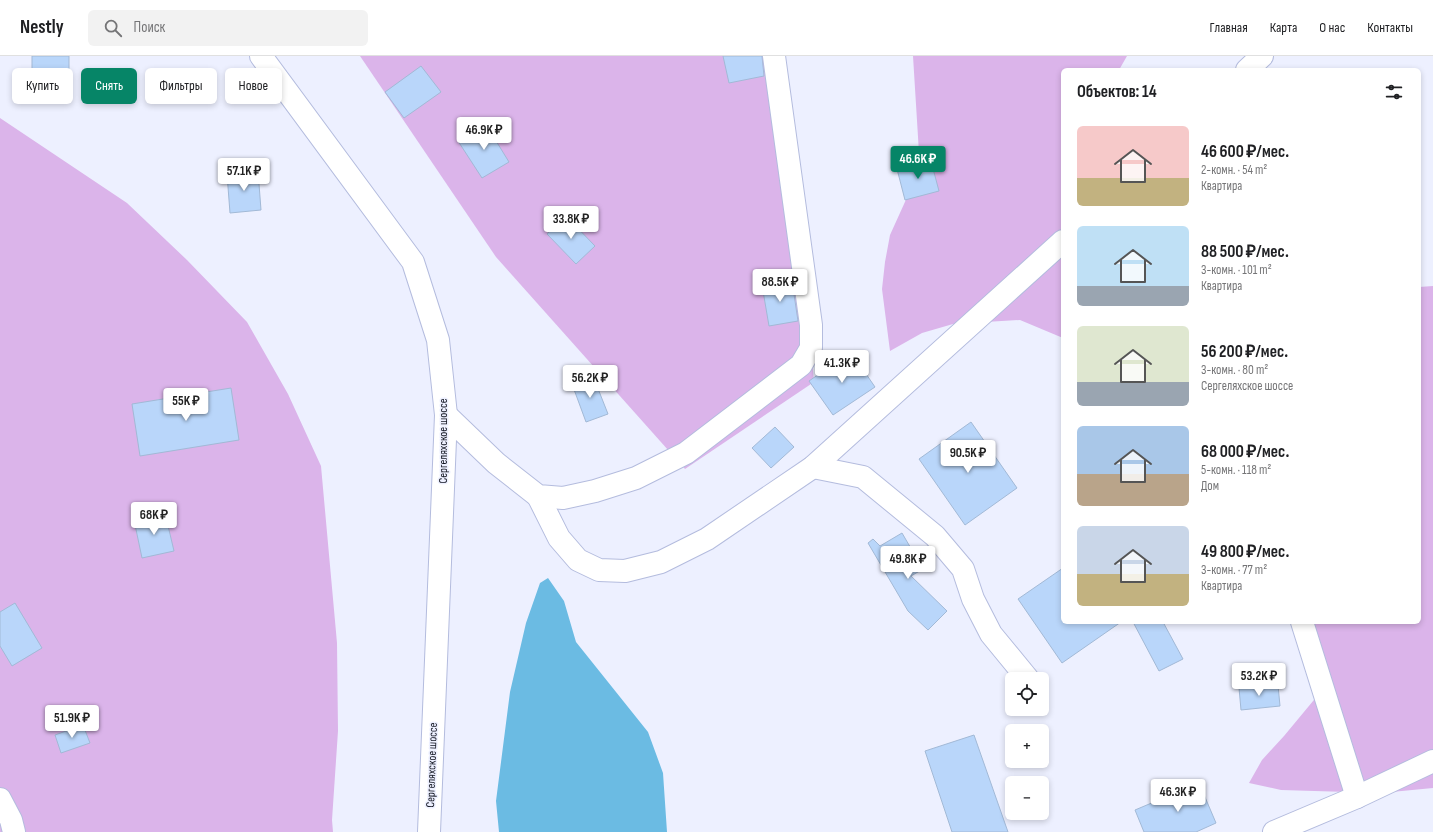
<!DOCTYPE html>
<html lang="ru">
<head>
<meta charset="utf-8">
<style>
  :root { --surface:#fff; --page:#f2f2f2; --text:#202124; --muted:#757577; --line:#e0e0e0; --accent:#068567 }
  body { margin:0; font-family:"Sofia Sans Condensed",sans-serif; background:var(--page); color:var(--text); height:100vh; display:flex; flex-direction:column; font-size:15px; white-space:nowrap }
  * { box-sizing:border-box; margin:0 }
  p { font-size:13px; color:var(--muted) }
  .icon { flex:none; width:22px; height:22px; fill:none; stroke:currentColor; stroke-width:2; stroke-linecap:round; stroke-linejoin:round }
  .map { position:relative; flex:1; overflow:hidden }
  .panel { position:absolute; left:1061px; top:12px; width:360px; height:556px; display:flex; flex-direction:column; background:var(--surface); border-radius:6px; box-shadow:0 2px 6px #0003 }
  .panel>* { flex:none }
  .top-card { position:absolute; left:12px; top:12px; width:380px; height:36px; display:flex; gap:8px }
  .fabs { position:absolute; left:1005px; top:616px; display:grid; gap:8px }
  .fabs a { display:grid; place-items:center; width:44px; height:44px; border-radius:6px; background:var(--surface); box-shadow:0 2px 6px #0003; font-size:20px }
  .price { position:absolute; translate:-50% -34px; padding:0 9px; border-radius:4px; background:#fff; color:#222; font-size:13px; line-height:26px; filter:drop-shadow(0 1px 2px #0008) }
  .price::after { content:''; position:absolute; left:50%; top:24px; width:12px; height:9px; margin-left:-6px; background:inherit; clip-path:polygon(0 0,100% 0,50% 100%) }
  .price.selected { background:var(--accent); color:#fff }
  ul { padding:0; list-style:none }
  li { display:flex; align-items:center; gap:12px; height:100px; padding:0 16px }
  li span { display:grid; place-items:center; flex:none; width:112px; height:80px; border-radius:6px; color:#555 }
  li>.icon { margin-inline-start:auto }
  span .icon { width:48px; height:48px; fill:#fffc; stroke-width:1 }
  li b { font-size:17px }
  h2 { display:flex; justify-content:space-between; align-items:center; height:48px; padding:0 16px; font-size:17px }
  .tag { padding:0 14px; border-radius:6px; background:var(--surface); box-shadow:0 2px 6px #0003; font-size:14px; line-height:36px }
  .tag.selected { background:var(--accent); color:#fff }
  header { display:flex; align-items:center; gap:24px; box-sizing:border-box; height:56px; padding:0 20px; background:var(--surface); border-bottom:1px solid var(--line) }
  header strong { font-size:19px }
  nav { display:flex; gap:22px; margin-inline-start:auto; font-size:14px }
  .search { width:280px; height:36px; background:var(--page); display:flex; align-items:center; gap:10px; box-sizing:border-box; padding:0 14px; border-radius:6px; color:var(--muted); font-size:15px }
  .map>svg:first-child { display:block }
</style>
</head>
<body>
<header>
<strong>Nestly</strong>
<div class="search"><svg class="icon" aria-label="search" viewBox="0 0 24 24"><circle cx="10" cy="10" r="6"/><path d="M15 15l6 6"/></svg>Поиск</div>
<nav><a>Главная</a><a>Карта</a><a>О нас</a><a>Контакты</a></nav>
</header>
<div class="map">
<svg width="1433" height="776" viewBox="0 0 1433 776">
  <rect width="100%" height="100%" fill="#edf0ff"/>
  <g fill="#dbb4ea">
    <path d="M 360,0 L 768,0 L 795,103 L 814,326 L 685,413 L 496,201 Z"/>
    <path d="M 913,0 L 1127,0 L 1119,14 L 1063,14 L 1063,282 L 1020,264 L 953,268 L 922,277 L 890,295 L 882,233 L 885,206 L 890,179 L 914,126 L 919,97 Z"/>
    <path d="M 0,62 L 127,147 L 187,204 L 247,266 L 288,338 L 321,410 L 337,587 L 338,675 L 332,764 L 333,776 L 0,776 Z"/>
    <path d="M 1433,230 L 1433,732 L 1381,737 L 1281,734 L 1249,727 L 1262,704 L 1284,680 L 1323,633 L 1313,566 L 1419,566 L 1419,231 Z"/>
  </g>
  <path fill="#6bbbe3" d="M 548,522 L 564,545 L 576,586 L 648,676 L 663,717 L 667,776 L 499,776 L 496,745 L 510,636 L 526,567 L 540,527 Z"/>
  <g fill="#b9d6fa" stroke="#a2b9d6">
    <path d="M 32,0 L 69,0 L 69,27 L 32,26 Z"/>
    <path d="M 723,0 L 762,0 L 764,20 L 729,27 Z"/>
    <path d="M 421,10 L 441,36 L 404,62 L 385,36 Z"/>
    <path d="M 485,67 L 509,106 L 482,122 L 458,85 Z"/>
    <path d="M 931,105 L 939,135 L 905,144 L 897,113 Z"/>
    <path d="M 258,115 L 261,154 L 230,157 L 227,118 Z"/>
    <path d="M 566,160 L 595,190 L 576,208 L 547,178 Z"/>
    <path d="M 792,225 L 798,265 L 769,270 L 762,229 Z"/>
    <path d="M 851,296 L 875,331 L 833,359 L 809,325 Z"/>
    <path d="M 593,320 L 608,358 L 586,366 L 572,328 Z"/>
    <path d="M 231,332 L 239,384 L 140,400 L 132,348 Z"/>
    <path d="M 971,366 L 1017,432 L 965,469 L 919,403 Z"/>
    <path d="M 775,371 L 794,391 L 771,412 L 752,392 Z"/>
    <path d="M 165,457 L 174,495 L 142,502 L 134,464 Z"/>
    <path d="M 902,477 L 923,513 L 911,520 L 947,555 L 928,574 L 908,555 L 868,487 L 873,483 L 880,490 Z"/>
    <path d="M 1063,512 L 1063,566 L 1121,566 L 1062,607 L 1018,543 Z"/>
    <path d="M 15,547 L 42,592 L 12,610 L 0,590 L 0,556 Z"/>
    <path d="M 1133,566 L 1163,566 L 1183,603 L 1159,615 Z"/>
    <path d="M 1278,629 L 1280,650 L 1241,654 L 1239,632 Z"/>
    <path d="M 83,669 L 90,687 L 61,697 L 55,679 Z"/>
    <path d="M 974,679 L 1008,776 L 952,776 L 925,695 Z"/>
    <path d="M 1199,727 L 1216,767 L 1196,776 L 1144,776 L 1135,754 Z"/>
  </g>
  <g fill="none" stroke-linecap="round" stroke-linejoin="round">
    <defs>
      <g id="minor">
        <path d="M 1247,14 L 1262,0"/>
        <path d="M 446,359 L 496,407 L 538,440 L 563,442 L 595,435 L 636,422 L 686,397 L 801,309 L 811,292 L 811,269 L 774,0"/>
        <path d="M 813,411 L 863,421 L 935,480 L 963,513 L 973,543 L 991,578 L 1028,623"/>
        <path d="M 538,440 L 559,482 L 578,504 L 599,514 L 625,515 L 661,506 L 707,483 L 813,411 L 1063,185"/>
        <path d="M 1302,566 L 1357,741"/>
        <path d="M 0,743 L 11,764 L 14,776"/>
        <path d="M 1274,776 L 1357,741 L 1433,705"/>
      </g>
      <path id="major" d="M 261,0 L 413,206 L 438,284 L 446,359 L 429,776"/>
    </defs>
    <use href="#minor" stroke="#b4bcde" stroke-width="24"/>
    <use href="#major" stroke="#b4bcde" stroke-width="24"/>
    <use href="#minor" stroke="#fff" stroke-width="22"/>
    <use href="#major" stroke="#fff" stroke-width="22"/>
  </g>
  <g text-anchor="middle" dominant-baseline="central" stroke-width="3" stroke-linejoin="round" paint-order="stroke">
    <g font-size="12" fill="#10131e" stroke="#edf0ff">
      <text transform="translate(443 385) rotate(-90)">Сергеляхское шоссе</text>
      <text transform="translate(432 709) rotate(-88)">Сергеляхское шоссе</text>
    </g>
  </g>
</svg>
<div class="fabs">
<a><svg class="icon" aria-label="locate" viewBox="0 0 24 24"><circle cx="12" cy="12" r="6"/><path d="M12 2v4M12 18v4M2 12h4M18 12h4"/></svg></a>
<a>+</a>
<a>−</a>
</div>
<b class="price" style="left:484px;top:95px">46.9K ₽</b>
<b class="price selected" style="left:918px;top:124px">46.6K ₽</b>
<b class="price" style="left:244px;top:136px">57.1K ₽</b>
<b class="price" style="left:571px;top:184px">33.8K ₽</b>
<b class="price" style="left:780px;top:247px">88.5K ₽</b>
<b class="price" style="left:842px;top:328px">41.3K ₽</b>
<b class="price" style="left:590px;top:343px">56.2K ₽</b>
<b class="price" style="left:186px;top:366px">55K ₽</b>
<b class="price" style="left:968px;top:418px">90.5K ₽</b>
<b class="price" style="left:154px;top:480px">68K ₽</b>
<b class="price" style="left:908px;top:524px">49.8K ₽</b>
<b class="price" style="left:1259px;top:641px">53.2K ₽</b>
<b class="price" style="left:72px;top:683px">51.9K ₽</b>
<b class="price" style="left:1178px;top:757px">46.3K ₽</b>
<div class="top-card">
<a class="tag">Купить</a>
<a class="tag selected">Снять</a>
<a class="tag">Фильтры</a>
<a class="tag">Новое</a>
</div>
<section class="panel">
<h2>Объектов: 14<svg class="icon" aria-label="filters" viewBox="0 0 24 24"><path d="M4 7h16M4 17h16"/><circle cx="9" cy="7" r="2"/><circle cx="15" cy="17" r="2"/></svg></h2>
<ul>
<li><span style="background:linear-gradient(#f6c9c9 65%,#c2b280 0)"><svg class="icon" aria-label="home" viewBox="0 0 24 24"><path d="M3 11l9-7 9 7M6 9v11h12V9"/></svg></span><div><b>46 600 ₽/мес.</b><p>2-комн. · 54 m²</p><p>Квартира</p></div></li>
<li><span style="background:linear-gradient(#bfe0f5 75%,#9aa5b1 0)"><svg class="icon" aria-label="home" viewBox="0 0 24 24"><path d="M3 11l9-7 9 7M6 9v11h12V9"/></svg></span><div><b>88 500 ₽/мес.</b><p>3-комн. · 101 m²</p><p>Квартира</p></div></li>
<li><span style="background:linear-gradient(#dfe7d0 70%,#9aa5b1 0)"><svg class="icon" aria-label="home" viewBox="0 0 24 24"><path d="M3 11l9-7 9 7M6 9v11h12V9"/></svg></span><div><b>56 200 ₽/мес.</b><p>3-комн. · 80 m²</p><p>Сергеляхское шоссе</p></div></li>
<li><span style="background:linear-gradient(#a9c7e8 60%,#b9a48a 0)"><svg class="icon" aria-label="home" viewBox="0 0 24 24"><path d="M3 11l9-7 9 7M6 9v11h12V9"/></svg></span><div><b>68 000 ₽/мес.</b><p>5-комн. · 118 m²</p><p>Дом</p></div></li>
<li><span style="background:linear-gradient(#c9d6e8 60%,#c2b280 0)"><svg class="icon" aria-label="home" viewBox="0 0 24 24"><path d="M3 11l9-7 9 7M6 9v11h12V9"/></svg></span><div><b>49 800 ₽/мес.</b><p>3-комн. · 77 m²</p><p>Квартира</p></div></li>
</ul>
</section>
</div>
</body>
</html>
